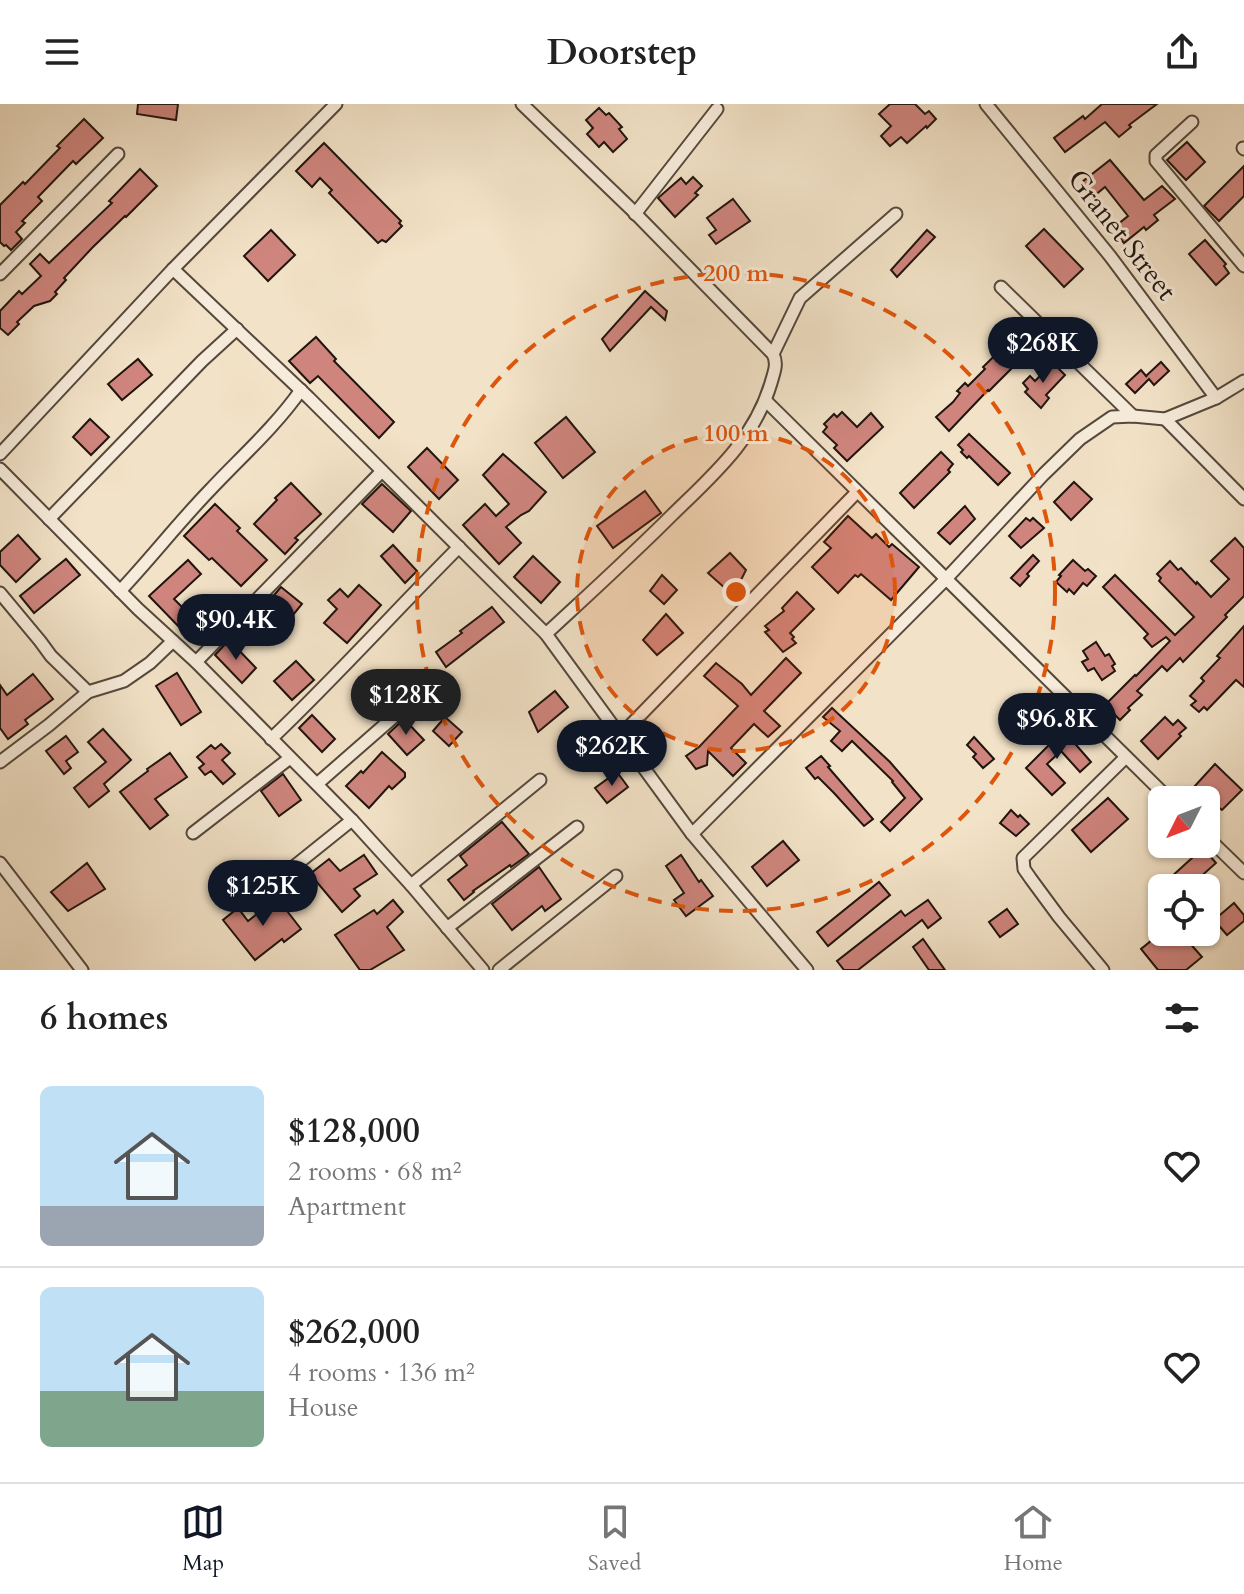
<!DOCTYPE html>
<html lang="en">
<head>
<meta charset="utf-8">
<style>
  :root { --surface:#fff; --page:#f6f6f6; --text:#222; --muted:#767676; --line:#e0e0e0; --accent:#111827 }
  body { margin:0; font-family:Cardo,serif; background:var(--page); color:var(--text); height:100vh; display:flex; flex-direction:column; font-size:30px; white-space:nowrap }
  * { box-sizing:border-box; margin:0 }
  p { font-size:26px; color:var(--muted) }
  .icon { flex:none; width:44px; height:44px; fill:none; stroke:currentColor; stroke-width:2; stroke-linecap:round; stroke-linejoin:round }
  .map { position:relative; height:866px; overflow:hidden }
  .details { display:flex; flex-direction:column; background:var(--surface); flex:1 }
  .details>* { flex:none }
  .needle { width:52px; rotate:228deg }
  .fabs { position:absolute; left:1148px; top:682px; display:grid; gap:16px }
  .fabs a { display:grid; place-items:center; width:72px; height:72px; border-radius:12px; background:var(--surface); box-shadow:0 2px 6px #0004; font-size:40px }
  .price { position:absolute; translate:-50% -68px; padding:0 18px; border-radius:28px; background:var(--accent); color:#fff; font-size:26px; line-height:52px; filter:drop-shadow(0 2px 4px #0008) }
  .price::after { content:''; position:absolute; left:50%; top:48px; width:24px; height:18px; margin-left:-12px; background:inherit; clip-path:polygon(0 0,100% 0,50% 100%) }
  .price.on { background:#222; color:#fff }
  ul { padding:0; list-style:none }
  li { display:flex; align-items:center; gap:24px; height:200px; padding:0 40px }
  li+li { border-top:2px solid var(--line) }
  li span { display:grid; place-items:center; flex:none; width:224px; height:160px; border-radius:12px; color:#555 }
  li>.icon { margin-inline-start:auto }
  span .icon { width:96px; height:96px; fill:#fffc; stroke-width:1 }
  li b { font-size:34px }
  h2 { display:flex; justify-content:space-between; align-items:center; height:96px; padding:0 40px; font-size:34px }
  header { display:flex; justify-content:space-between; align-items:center; height:104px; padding:0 40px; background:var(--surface); font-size:36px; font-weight:700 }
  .menu { display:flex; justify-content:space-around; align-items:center; height:112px; border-top:2px solid var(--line); background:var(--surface); font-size:22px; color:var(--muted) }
  .menu a { display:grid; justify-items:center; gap:4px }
  .menu .on { color:var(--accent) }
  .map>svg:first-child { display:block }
</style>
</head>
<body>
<header><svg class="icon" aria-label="menu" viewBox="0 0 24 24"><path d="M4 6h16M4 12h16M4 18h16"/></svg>Doorstep<svg class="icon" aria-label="share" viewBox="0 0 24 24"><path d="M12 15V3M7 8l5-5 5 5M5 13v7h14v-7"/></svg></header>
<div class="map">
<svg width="1244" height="866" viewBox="0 0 1244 866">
  <rect width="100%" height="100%" fill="#f2e2c7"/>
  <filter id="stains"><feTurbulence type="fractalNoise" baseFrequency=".0025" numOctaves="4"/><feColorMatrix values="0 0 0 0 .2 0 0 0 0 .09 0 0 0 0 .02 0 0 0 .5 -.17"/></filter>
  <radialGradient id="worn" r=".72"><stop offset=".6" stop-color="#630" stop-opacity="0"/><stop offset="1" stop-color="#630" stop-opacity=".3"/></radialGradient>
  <g fill="#cf857e" stroke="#20140d" stroke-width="2">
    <path d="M 138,0 L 178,0 L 176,16 L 137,10 Z"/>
    <path d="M 890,0 L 915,0 L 925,10 L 929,7 L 936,15 L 927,24 L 926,22 L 907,39 L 901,33 L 890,42 L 881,32 L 891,22 L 879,10 Z"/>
    <path d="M 1102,0 L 1157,0 L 1129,21 L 1131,23 L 1119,33 L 1105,18 L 1065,48 L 1054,34 L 1083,12 L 1085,15 Z"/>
    <path d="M 599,4 L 606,11 L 609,9 L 622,23 L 619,25 L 627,35 L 613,48 L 604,38 L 599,43 L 587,30 L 593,24 L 586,16 Z"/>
    <path d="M 84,15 L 103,34 L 76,60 L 73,57 L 38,93 L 42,97 L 22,117 L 25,119 L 16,128 L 22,135 L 11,146 L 6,141 L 4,142 L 0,138 L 0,101 L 23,78 L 25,80 L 60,44 L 57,42 Z"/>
    <path d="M 1187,38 L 1205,58 L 1186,76 L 1167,56 Z"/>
    <path d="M 324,39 L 401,117 L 399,119 L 402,122 L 386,138 L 382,136 L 378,139 L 329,89 L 332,86 L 320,74 L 312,83 L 296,67 Z"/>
    <path d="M 1110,56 L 1144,96 L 1162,82 L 1175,95 L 1154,111 L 1158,116 L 1146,126 L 1144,123 L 1124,139 L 1112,125 L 1128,112 L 1105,83 L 1094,92 L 1082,78 Z"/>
    <path d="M 1244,62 L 1244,92 L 1219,117 L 1204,102 Z"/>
    <path d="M 140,65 L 157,82 L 126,113 L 125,112 L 92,144 L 64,174 L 66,176 L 55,188 L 57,190 L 50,197 L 34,202 L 17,218 L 19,220 L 8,231 L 0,224 L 0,207 L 19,187 L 22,190 L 41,172 L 30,160 L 40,150 L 49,159 L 112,99 L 109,97 Z"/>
    <path d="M 693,73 L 702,82 L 695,89 L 698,91 L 675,113 L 658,94 L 681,74 L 686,80 Z"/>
    <path d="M 733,95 L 750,117 L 716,140 L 709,131 L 716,126 L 707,114 Z"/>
    <path d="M 1044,125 L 1083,165 L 1064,183 L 1026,142 Z"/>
    <path d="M 271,126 L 295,151 L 268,177 L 244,152 Z"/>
    <path d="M 927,126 L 935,133 L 897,173 L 891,166 Z"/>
    <path d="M 1205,136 L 1226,160 L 1224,162 L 1229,169 L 1216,181 L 1189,150 Z"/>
    <path d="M 645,187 L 667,207 L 665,216 L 651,203 L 610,247 L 602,235 Z"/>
    <path d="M 1016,231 L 1022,237 L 1028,231 L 1036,240 L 989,287 L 988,286 L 949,327 L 936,313 L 953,298 L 960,289 L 957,287 L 965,279 L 968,282 L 985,265 L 983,263 Z"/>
    <path d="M 316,233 L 336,255 L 334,257 L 394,318 L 379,334 L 318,272 L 310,279 L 289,257 Z"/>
    <path d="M 138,255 L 152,271 L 122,296 L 108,280 Z"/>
    <path d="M 1161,258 L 1169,267 L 1154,281 L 1149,275 L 1135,289 L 1126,280 L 1141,266 L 1147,273 L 1146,272 Z"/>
    <path d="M 1053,259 L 1065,271 L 1046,291 L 1049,294 L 1041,304 L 1025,288 L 1028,285 L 1023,279 L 1030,272 L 1035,277 Z"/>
    <path d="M 842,308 L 857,323 L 871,309 L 883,323 L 847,357 L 834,344 L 837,341 L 823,328 L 827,323 L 824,320 L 834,310 L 837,313 Z"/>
    <path d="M 566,313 L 595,348 L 563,374 L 535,339 Z"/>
    <path d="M 90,315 L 109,333 L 91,351 L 73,333 Z"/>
    <path d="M 969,330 L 1010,369 L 998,381 L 969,352 L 967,354 L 961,348 L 963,346 L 958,341 Z"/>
    <path d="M 427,344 L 458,376 L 439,395 L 408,363 Z"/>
    <path d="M 941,348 L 953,360 L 948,366 L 950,368 L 914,404 L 900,389 Z"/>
    <path d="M 503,350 L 546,388 L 529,407 L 521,411 L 506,423 L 521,439 L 499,460 L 463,421 L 485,400 L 496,412 L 509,400 L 483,371 Z"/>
    <path d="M 1074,378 L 1092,395 L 1071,416 L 1054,398 Z"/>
    <path d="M 291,379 L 321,410 L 295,434 L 298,436 L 285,450 L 254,420 L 277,396 L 275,394 Z"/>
    <path d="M 382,380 L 411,407 L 393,428 L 362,400 Z"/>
    <path d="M 645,387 L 661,409 L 613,444 L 597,422 Z"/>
    <path d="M 215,400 L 240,424 L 237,427 L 267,456 L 241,482 L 212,454 L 209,456 L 184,432 Z"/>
    <path d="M 965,402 L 975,415 L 950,440 L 938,429 Z"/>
    <path d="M 848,412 L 872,434 L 876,430 L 889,443 L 892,440 L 919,463 L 891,496 L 861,470 L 858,473 L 855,471 L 838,489 L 812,463 L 831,444 L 824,438 Z"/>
    <path d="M 1026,414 L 1030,417 L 1033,414 L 1044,424 L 1021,444 L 1009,432 Z"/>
    <path d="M 18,431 L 40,455 L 16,478 L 0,461 L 0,448 Z"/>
    <path d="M 1235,434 L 1244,444 L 1244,492 L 1225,511 L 1227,513 L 1183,558 L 1180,554 L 1167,567 L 1162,562 L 1137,587 L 1142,591 L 1128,604 L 1130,606 L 1120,616 L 1105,601 L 1135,571 L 1136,572 L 1170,537 L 1166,533 L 1152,543 L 1144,534 L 1148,530 L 1103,483 L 1115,471 L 1175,531 L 1194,513 L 1159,477 L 1161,474 L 1157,470 L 1170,457 L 1178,466 L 1181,464 L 1196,480 L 1197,478 L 1211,493 L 1229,475 L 1211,457 Z"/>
    <path d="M 393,441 L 417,467 L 405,479 L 381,452 Z"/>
    <path d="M 730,449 L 746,466 L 739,480 L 744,487 L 736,494 L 708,469 Z"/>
    <path d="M 1033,451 L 1039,457 L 1027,470 L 1029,472 L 1020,482 L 1011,474 Z"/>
    <path d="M 533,452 L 560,478 L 541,499 L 514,473 Z"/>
    <path d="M 66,455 L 80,471 L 34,509 L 20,492 Z"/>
    <path d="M 188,456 L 201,470 L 174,495 L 195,516 L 184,528 L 149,492 Z"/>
    <path d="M 1073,456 L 1085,467 L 1088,465 L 1096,472 L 1087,482 L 1083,479 L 1074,490 L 1069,485 L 1067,488 L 1056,478 L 1061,472 L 1059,471 Z"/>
    <path d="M 662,471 L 677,486 L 664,500 L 650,487 Z"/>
    <path d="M 359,481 L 381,501 L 347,539 L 324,519 L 337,505 L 328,496 L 340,485 L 348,493 Z"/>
    <path d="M 281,483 L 302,500 L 280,527 L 259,509 Z"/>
    <path d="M 797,488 L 814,505 L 790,529 L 794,533 L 792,535 L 796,539 L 783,548 L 765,528 L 769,526 L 765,522 L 784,507 L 782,504 Z"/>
    <path d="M 492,503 L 504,518 L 446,563 L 436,548 L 462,529 L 460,527 Z"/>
    <path d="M 666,510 L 683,529 L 657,551 L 643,536 Z"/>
    <path d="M 1244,522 L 1244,583 L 1236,576 L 1207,606 L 1204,603 L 1199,608 L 1191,601 L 1196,597 L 1190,592 L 1204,577 L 1201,574 L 1220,554 L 1217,552 Z"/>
    <path d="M 229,536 L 256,564 L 242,579 L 215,551 Z"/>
    <path d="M 1096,538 L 1105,552 L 1109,550 L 1115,560 L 1112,562 L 1115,567 L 1102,576 L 1094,564 L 1088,567 L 1082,558 L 1088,555 L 1083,547 Z"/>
    <path d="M 786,554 L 801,569 L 764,607 L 780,622 L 768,633 L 754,620 L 731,644 L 746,659 L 733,672 L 708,647 L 707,661 L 696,665 L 686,652 L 699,643 L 738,602 L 704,572 L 716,559 L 742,580 L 751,591 Z"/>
    <path d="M 296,557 L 314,576 L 292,596 L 274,577 Z"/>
    <path d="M 177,569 L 201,608 L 181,621 L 156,582 Z"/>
    <path d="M 33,570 L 53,595 L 25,616 L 28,620 L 8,635 L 0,624 L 0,581 L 7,591 Z"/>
    <path d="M 555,587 L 568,603 L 538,628 L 529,608 Z"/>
    <path d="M 832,604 L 890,658 L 922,695 L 890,727 L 881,718 L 905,694 L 892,678 L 893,677 L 852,637 L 842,647 L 831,637 L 840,627 L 823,613 Z"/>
    <path d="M 312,611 L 335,635 L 322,648 L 299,624 Z"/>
    <path d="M 445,613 L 462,628 L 449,642 L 433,627 Z"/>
    <path d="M 1165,613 L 1173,621 L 1178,616 L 1186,624 L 1179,630 L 1181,632 L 1158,655 L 1141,637 Z"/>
    <path d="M 404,615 L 424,636 L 407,651 L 388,630 Z"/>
    <path d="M 1068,622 L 1075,629 L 1070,634 L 1091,658 L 1080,668 L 1061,647 L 1047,660 L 1065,679 L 1052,691 L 1026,664 Z"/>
    <path d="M 103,625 L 131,656 L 104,680 L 109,687 L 89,703 L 74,684 L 106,658 L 88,638 Z"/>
    <path d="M 66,632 L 78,648 L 66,657 L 71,664 L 64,670 L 46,647 Z"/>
    <path d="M 974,633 L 994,655 L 983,664 L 973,653 L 976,650 L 967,641 Z"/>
    <path d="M 221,640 L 230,649 L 222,656 L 235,670 L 223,680 L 211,667 L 205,671 L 199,664 L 204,660 L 197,653 L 211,641 L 215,645 Z"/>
    <path d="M 382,648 L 405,669 L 405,673 L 392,685 L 389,682 L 369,704 L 346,682 L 361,667 L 363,669 Z"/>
    <path d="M 170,649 L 187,673 L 155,695 L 168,711 L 150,725 L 120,688 L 148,667 L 147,665 Z"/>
    <path d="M 821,652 L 830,662 L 828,663 L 873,715 L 864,722 L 834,689 L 818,673 L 815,675 L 806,664 Z"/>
    <path d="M 1215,660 L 1242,686 L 1222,706 L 1216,701 L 1215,702 L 1194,683 Z"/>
    <path d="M 617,668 L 628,683 L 607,699 L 595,684 Z"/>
    <path d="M 283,670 L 301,696 L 279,712 L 261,687 Z"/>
    <path d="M 1108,694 L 1128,715 L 1091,748 L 1072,726 Z"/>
    <path d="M 1011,706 L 1018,713 L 1020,711 L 1029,720 L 1016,732 L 1000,719 Z"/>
    <path d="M 502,718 L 529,750 L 511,763 L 510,761 L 473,787 L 474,788 L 464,796 L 448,776 L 467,761 L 460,752 Z"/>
    <path d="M 783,737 L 799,756 L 767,782 L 752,763 Z"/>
    <path d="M 1203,744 L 1216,759 L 1188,784 L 1159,784 Z"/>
    <path d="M 364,751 L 377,770 L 354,785 L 360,792 L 342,808 L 310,770 L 329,755 L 340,767 Z"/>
    <path d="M 681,751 L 699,778 L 701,776 L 713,792 L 686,812 L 674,796 L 684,789 L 666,762 Z"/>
    <path d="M 87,759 L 105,785 L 68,807 L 51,788 Z"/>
    <path d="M 539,763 L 561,795 L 545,807 L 542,802 L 512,826 L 492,800 Z"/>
    <path d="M 879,778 L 890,791 L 828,842 L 817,828 Z"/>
    <path d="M 277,794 L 301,825 L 284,838 L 282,835 L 255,856 L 223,816 L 238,804 L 248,817 Z"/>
    <path d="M 393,796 L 403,808 L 387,823 L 404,846 L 370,866 L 360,866 L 335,831 L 374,806 L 377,810 Z"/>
    <path d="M 928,796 L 941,814 L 928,824 L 922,816 L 858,866 L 844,866 L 837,857 L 901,807 L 905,812 Z"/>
    <path d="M 1234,799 L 1244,811 L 1244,817 L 1227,831 L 1214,816 Z"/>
    <path d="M 1007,805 L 1018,820 L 1000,833 L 989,818 Z"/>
    <path d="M 1162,828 L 1180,828 L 1202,853 L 1186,866 L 1158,866 L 1141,845 Z"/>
    <path d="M 923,835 L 945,866 L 929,866 L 913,843 Z"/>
  </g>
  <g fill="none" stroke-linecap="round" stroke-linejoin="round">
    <defs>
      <g id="minor">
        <path d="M 522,0 L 630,104 L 773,250 C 778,260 774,268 771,279 C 754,336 713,371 672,411 C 631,452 588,491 546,530"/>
        <path d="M 986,0 L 1110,152 L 1216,294"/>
        <path d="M 1192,18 L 1156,51 L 1156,57 L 1244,162"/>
        <path d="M 1243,44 L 1244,45"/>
        <path d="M 635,110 L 717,5"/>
        <path d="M 173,165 L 309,294 L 546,530 L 692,730"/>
        <path d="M 0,170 L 118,50"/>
        <path d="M 1001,183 L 1133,312"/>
        <path d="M 773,250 L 800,194 L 896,110"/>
        <path d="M 766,297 L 1170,696"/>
        <path d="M 1165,315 L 1244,395"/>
        <path d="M 0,350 L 173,165 L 336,0"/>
        <path d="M 0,365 L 138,505 L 196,558 L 352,716 L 411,781 L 483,866"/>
        <path d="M 49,415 L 202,257 L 237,225"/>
        <path d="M 120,487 C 151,454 179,418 210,386 C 241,353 275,323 301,286"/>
        <path d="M 0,489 L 40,537 L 51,552 L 88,588"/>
        <path d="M 196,558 L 382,367"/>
        <path d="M 620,632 L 857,388"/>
        <path d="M 271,635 C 336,573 396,506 459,443"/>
        <path d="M 0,658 L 49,621 L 88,588 L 124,577 L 150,559 L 173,537"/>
        <path d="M 317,680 L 428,583"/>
        <path d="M 193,729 L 290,654"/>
        <path d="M 1206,732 L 1244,769"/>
        <path d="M 0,759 L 82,866"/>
        <path d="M 411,781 L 540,676"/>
        <path d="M 266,785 L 352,716"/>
        <path d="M 447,824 L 577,723"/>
        <path d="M 499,866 L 616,772"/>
        <path d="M 807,866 L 692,730 L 945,476 L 1044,370 L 1080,335 L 1112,313 L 1133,312 L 1165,315 L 1216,294 L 1244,277"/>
        <path d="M 1103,866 L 1059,813 L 1031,775 L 1024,765 L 1023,754 L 1126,653"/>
      </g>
    </defs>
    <use href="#minor" stroke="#54483c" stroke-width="15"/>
    <use href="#minor" stroke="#f7ecdb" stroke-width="11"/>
  </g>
  <circle cx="736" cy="488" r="159" fill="#de560c" fill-opacity=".12"/>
  <g fill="none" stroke="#de560c" stroke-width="4" stroke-dasharray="14 10">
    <circle cx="736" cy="488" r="159"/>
    <circle cx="736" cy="488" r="319"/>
  </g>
  <g text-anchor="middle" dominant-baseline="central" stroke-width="6" stroke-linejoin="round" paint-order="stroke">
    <g font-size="28" fill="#20140d" stroke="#f7ecdb">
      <text transform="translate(1122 131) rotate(52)">Granet Street</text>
    </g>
  </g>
  <circle cx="736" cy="488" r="12" fill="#de560c" stroke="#f7ecdb" stroke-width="4"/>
  <g font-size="24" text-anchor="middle" font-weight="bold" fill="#de560c" stroke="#f7ecdb" stroke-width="6" stroke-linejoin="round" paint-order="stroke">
    <text x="736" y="177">200 m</text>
    <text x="736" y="337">100 m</text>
  </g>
  <rect width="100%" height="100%" filter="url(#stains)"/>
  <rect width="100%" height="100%" fill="url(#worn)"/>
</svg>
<div class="fabs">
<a><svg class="needle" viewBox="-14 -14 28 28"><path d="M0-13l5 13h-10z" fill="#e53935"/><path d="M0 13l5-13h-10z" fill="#767676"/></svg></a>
<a><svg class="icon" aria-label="locate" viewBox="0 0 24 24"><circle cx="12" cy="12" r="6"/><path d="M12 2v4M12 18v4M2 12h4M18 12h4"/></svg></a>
</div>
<b class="price" style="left:1043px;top:281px">$268K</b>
<b class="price" style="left:236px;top:558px">$90.4K</b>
<b class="price on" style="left:406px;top:633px">$128K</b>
<b class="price" style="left:1057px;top:657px">$96.8K</b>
<b class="price" style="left:612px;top:684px">$262K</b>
<b class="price" style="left:263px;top:824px">$125K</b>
</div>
<section class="details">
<h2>6 homes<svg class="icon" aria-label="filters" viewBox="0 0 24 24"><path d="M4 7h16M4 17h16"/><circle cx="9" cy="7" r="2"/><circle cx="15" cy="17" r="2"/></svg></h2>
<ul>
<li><span style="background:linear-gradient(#bfe0f5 75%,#9aa5b1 0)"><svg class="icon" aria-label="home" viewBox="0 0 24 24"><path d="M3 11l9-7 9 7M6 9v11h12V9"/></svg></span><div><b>$128,000</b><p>2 rooms · 68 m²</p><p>Apartment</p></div><svg class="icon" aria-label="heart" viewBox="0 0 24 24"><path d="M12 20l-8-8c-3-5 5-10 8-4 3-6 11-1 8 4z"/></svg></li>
<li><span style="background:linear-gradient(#bfe0f5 65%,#7fa58c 0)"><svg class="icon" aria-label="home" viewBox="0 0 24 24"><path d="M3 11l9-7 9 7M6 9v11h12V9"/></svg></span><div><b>$262,000</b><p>4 rooms · 136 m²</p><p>House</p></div><svg class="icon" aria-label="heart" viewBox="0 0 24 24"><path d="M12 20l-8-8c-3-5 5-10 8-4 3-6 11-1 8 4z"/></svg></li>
</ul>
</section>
<nav class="menu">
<a class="on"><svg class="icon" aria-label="map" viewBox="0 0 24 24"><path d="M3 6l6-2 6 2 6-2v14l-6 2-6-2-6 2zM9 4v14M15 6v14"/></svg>Map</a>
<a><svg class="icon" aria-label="saved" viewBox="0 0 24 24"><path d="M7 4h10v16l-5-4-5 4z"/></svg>Saved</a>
<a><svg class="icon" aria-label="home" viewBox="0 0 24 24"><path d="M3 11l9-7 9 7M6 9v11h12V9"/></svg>Home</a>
</nav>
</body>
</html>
